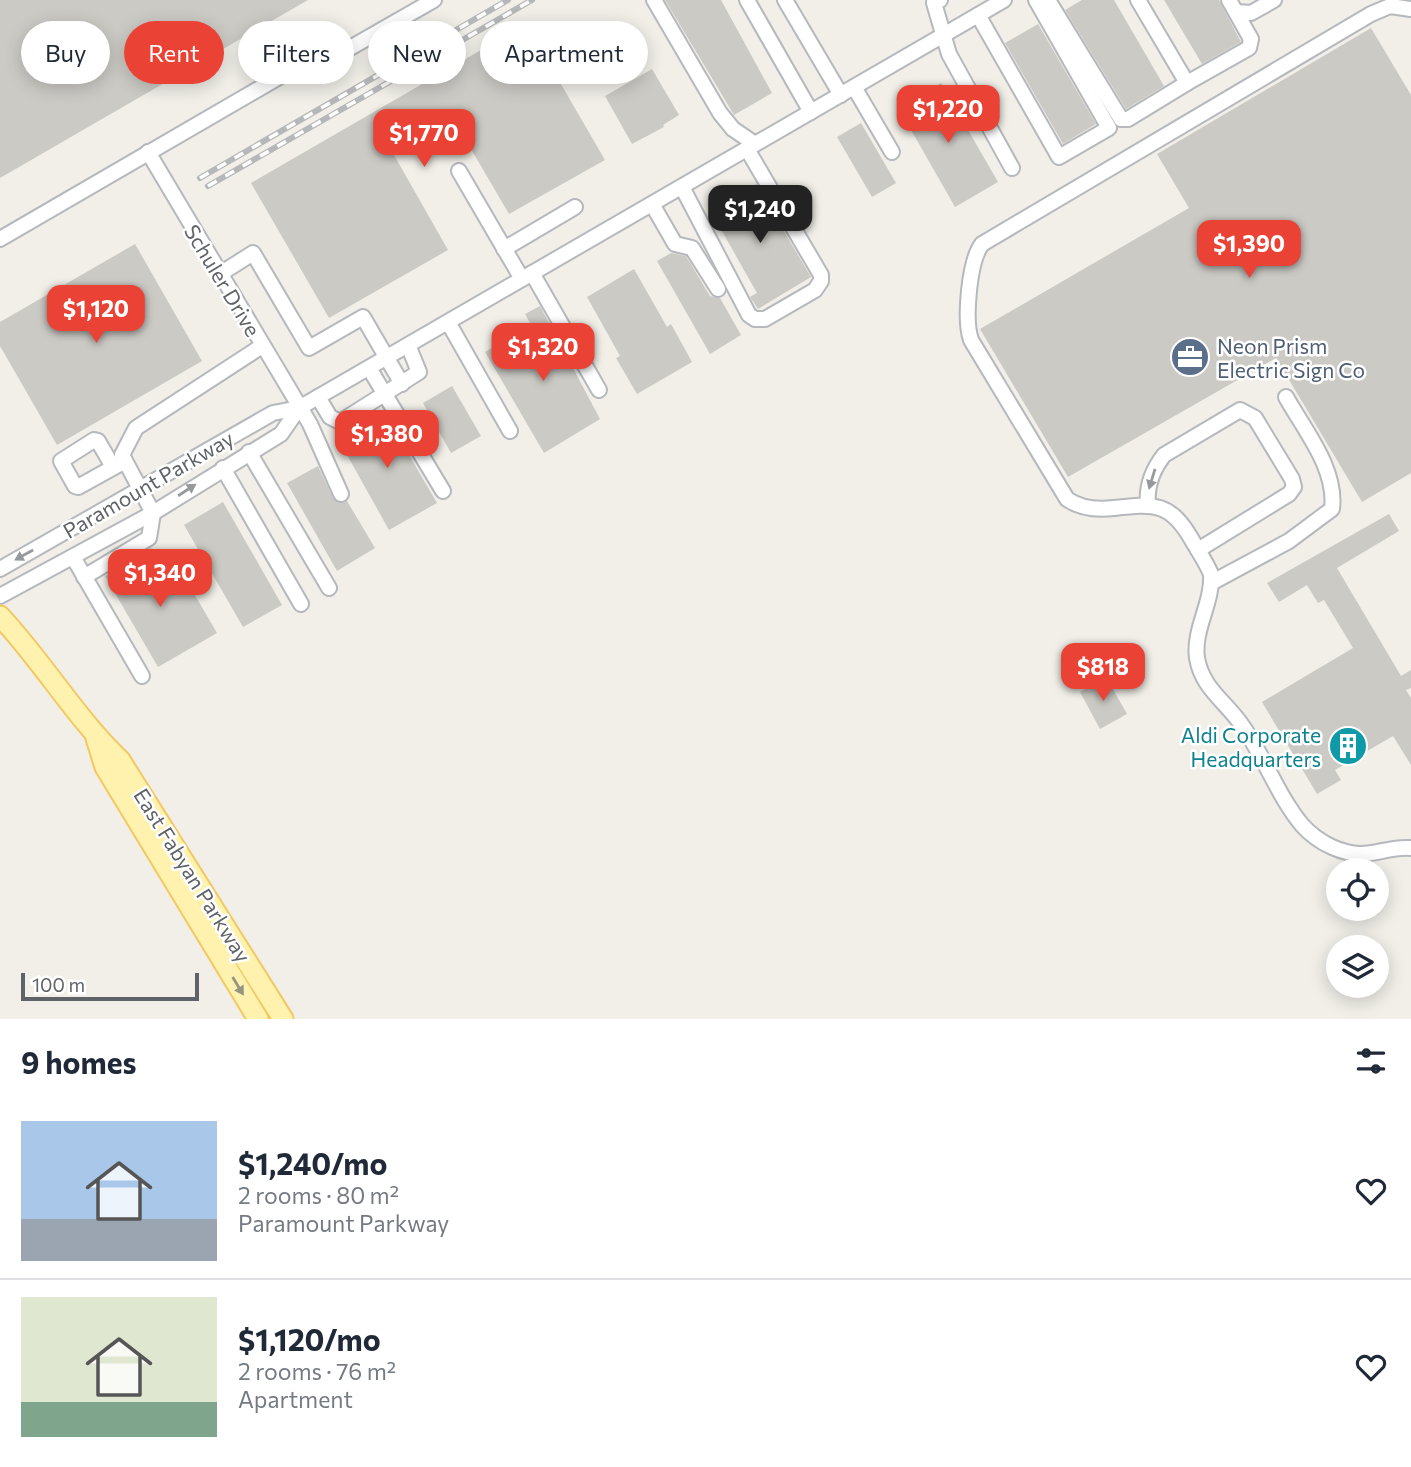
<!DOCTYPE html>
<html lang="en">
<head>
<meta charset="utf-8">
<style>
  :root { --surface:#fff; --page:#f6f6f7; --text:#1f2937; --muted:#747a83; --line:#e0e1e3; --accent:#ea4335 }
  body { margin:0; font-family:Commissioner,sans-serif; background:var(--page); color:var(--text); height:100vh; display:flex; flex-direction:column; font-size:26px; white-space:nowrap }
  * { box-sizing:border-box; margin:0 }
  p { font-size:23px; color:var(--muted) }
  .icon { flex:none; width:38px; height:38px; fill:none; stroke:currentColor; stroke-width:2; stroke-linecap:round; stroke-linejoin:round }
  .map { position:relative; height:1019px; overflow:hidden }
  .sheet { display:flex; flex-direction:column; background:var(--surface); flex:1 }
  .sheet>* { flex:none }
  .hud { position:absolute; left:21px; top:21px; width:700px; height:63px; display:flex; gap:14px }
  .buttons { position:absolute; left:1326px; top:858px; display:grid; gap:14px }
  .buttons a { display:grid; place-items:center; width:63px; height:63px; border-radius:50%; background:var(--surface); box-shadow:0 4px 18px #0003; font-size:35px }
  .scale { position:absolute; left:21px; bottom:18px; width:178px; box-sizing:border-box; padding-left:7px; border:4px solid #5f6368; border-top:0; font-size:19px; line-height:24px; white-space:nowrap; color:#5f6368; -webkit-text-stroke:5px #fff; paint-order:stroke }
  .price { position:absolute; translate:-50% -60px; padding:0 16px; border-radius:14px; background:var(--accent); color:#fff; font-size:23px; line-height:46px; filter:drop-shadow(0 2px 4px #0008) }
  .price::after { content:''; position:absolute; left:50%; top:42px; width:21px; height:16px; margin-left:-10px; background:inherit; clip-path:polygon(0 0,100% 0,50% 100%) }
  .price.selected { background:#222; color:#fff }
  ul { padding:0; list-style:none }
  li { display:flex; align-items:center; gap:21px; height:175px; padding:0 21px }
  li+li { border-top:2px solid var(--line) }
  li span { display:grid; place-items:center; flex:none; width:196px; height:140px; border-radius:0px; color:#555 }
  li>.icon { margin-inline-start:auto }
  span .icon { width:84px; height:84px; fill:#fffc; stroke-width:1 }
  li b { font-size:30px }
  h2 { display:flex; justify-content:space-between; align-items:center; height:84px; padding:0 21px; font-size:30px }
  .tag { padding:0 24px; border-radius:32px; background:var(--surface); box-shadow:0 4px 18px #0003; font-size:24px; line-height:63px }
  .tag.selected { background:var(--accent); color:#fff }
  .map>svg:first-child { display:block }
</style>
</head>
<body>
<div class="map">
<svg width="1411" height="1019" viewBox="0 0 1411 1019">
  <rect width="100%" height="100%" fill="#f1efe8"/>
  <g fill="#cccac5">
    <path d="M 0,0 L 308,0 L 0,178 Z"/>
    <path d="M 665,0 L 721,0 L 772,93 L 734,115 Z"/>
    <path d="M 1082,0 L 1114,0 L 1164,86 L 1126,109 L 1065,10 Z"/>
    <path d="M 1164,0 L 1219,0 L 1241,42 L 1202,64 Z"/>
    <path d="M 526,24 L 605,160 L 509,214 L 454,120 L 394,155 L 448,250 L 329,318 L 251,183 Z"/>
    <path d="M 1038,24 L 1096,124 L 1063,144 L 1005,43 Z"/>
    <path d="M 1371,28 L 1411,95 L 1411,473 L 1362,502 L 1276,358 L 1068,477 L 980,329 L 1189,208 L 1157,154 Z"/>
    <path d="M 652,69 L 679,115 L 663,125 L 664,127 L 632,144 L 605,96 Z"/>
    <path d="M 941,83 L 998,182 L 955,207 L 898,107 Z"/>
    <path d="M 861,123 L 896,183 L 872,197 L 837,137 Z"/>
    <path d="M 756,184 L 811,277 L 758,309 L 750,297 L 757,293 L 710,210 Z"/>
    <path d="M 135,244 L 202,361 L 57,445 L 0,346 L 0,322 Z"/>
    <path d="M 671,253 L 686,256 L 710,296 L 720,298 L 741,335 L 710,354 L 657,261 Z"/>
    <path d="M 634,269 L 667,327 L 671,324 L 692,362 L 637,394 L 616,358 L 620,356 L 587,297 Z"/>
    <path d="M 540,306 L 600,419 L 544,453 L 485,352 L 531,325 L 525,314 Z"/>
    <path d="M 452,386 L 481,436 L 451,453 L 423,403 Z"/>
    <path d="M 383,410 L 437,503 L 389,530 L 337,437 Z"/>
    <path d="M 318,466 L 333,498 L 339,503 L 347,501 L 375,548 L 337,571 L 287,483 Z"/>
    <path d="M 223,502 L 282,605 L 243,627 L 184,525 Z"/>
    <path d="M 1389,514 L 1399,531 L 1337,568 L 1401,676 L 1411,670 L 1411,688 L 1406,690 L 1411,698 L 1411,765 L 1393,736 L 1335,770 L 1341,780 L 1317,794 L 1262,702 L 1353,648 L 1324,600 L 1318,603 L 1307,585 L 1279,602 L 1267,583 Z"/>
    <path d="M 151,548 L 175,593 L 189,585 L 217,633 L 158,667 L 105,576 Z"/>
    <path d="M 1106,677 L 1127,714 L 1100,729 L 1080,692 Z"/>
  </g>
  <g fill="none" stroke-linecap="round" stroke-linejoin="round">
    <defs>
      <g id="minor">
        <path d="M 654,0 L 720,113 L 733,129 L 755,144"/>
        <path d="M 747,0 L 811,112"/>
        <path d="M 785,0 L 841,95"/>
        <path d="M 940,0 L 934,3 L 949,54 L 1012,168"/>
        <path d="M 1048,0 L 1121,119 L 1128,119 L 1187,83"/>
        <path d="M 1138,0 L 1187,83 L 1249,48 L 1251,39 L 1229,0"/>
        <path d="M 1411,9 L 1390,6 L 1371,14 L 982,244 C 969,261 964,320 971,340 L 1067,499 C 1081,509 1097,510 1114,508 C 1155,503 1171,503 1192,540 C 1199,552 1206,562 1211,574 C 1213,603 1193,629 1197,658 C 1202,688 1225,701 1241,724 C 1264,755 1277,795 1302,825 C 1310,834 1321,842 1332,847 C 1368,863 1380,846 1411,848"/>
        <path d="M 1236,12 L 1251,13 L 1274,0"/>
        <path d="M 978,15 L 1059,157 L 1109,128 L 1036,0"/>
        <path d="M 854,87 L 892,152"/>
        <path d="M 148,152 L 310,424 L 341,494"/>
        <path d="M 459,171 L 522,279"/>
        <path d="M 682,187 L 749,315 L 755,319 L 765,319 L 815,290 L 821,281 L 821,275 L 747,149"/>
        <path d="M 652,204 L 675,244 L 692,248 L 718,289"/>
        <path d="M 0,239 L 286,73 L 322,64 L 434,0"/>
        <path d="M 504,249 L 575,207"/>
        <path d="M 532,273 L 599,390"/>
        <path d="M 220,274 L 253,253 L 309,348 L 363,317 L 402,384"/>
        <path d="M 448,322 L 510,431"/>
        <path d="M 369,368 L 443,491"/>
        <path d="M 318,397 L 330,417 L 340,422 L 419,372 L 408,345"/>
        <path d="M 249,452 L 329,588"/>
        <path d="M 113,467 L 98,441 L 94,440 L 61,461 L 75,486 L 78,487 L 125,461"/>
        <path d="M 223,468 L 301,604"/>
        <path d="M 1148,506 C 1146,487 1153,469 1164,455 L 1240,410 L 1255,418 L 1292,479 L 1294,487 L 1289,494 L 1198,550"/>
        <path d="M 73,557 L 142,676"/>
        <path d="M 0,569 L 273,413 L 299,408 L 1004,0"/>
        <path d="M 84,577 L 149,538 L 153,513 L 122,455 L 136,428 L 262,346"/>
        <path d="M 1211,583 L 1289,541 L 1332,509 C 1337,469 1305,431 1286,397"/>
        <path d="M 0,596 L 153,513 L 281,434 L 299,408"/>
      </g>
      <g id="major">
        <path d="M 0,616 C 43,662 75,717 120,760 L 283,1019"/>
        <path d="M 96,738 L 105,767 L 258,1019"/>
      </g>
    </defs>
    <use href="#minor" stroke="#b5b8bc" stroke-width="18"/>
    <use href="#major" stroke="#f2c960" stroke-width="23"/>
    <use href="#minor" stroke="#fff" stroke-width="14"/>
    <use href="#major" stroke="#fff2af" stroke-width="19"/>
    <defs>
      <g id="rail">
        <path d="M 200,178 L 508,0"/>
        <path d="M 208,186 L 532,0"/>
      </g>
    </defs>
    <use href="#rail" stroke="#b6b7b8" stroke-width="6"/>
    <use href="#rail" stroke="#fff" stroke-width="3.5" stroke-dasharray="10" stroke-linecap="butt"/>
  </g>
  <defs><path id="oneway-solid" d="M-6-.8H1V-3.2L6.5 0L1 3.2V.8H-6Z" transform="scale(1.75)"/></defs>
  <g fill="#979a9d">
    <use href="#oneway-solid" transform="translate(1152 479) rotate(107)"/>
    <use href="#oneway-solid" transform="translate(187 490) rotate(-33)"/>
    <use href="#oneway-solid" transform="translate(24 555) rotate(151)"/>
  </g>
  <use fill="#979581" href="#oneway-solid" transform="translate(238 986) rotate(59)"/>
  <defs>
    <symbol id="office-disc" viewBox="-11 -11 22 22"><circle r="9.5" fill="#5c6f8a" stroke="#fff"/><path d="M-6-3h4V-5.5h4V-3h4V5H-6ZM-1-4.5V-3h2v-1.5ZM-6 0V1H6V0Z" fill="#fff"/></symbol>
    <symbol id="building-disc" viewBox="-11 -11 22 22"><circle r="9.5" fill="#0f9aa8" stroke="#fff"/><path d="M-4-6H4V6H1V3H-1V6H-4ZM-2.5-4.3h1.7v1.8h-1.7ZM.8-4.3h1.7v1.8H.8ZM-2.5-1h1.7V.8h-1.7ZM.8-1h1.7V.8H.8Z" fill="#fff"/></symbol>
  </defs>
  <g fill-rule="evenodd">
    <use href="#office-disc" x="1168" y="335" width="44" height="44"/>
    <use href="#building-disc" x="1326" y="724" width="44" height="44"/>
  </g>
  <g text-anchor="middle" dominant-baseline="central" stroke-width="5" stroke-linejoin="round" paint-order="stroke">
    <g font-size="21" fill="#5f6368" stroke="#fff">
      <text transform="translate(223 280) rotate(59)">Schuler Drive</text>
      <text transform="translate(148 484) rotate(-30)">Paramount Parkway</text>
      <text transform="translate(193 875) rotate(58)">East Fabyan Parkway</text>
    </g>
    <g font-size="21" fill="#4e5e75" stroke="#fff" text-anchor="start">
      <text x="1217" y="345">Neon Prism<tspan x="1217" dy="24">Electric Sign Co</tspan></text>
    </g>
    <g font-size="21" fill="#0d838f" stroke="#fff" text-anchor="end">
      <text x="1321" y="734">Aldi Corporate<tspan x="1321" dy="24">Headquarters</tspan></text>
    </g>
  </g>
</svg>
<div class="buttons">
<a><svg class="icon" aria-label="locate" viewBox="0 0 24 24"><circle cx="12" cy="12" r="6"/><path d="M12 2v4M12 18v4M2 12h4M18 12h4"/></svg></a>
<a><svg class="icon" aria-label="layers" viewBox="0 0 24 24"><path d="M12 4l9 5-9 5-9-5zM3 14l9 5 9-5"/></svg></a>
</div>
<div class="scale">100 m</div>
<b class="price" style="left:948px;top:145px">$1,220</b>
<b class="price" style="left:424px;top:169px">$1,770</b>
<b class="price selected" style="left:760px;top:245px">$1,240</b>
<b class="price" style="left:1249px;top:280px">$1,390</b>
<b class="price" style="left:96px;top:345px">$1,120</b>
<b class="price" style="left:543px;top:383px">$1,320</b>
<b class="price" style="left:387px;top:470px">$1,380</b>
<b class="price" style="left:160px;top:609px">$1,340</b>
<b class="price" style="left:1103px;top:703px">$818</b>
<div class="hud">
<a class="tag">Buy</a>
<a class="tag selected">Rent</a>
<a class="tag">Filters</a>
<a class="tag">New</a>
<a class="tag">Apartment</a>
</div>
</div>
<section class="sheet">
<h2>9 homes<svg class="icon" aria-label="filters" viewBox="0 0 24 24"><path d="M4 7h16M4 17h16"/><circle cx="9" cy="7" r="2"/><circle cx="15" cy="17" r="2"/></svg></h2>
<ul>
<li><span style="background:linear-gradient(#a9c7e8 70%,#9aa5b1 0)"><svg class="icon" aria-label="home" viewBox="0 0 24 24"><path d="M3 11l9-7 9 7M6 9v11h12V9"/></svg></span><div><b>$1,240/mo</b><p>2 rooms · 80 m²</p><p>Paramount Parkway</p></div><svg class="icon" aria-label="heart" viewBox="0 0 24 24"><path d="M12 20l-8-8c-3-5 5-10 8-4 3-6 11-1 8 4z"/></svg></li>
<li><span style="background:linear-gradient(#dfe7d0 75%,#7fa58c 0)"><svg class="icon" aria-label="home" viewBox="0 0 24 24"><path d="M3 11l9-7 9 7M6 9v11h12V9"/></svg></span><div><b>$1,120/mo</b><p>2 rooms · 76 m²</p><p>Apartment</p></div><svg class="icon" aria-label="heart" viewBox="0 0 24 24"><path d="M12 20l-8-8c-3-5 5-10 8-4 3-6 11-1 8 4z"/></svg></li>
</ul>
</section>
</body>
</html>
